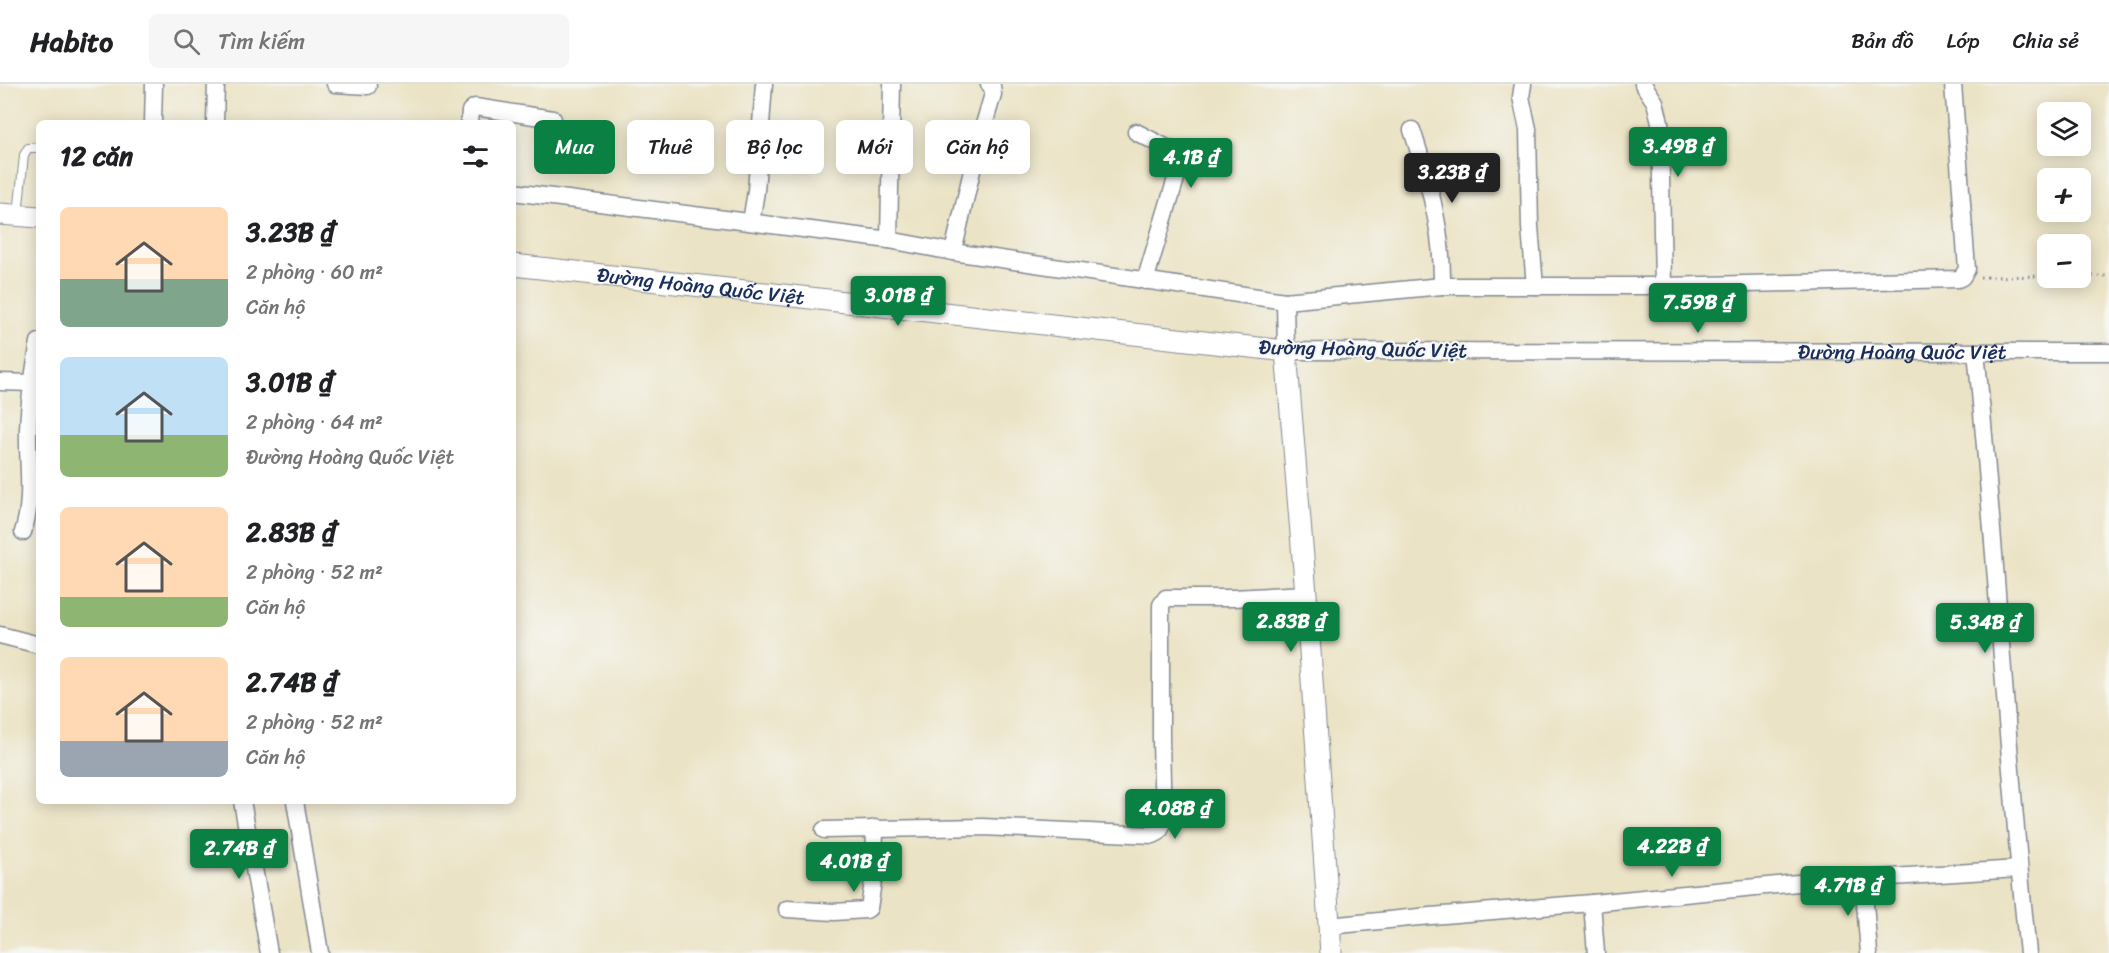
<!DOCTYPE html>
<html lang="vi">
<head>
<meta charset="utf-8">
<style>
  :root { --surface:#fff; --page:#f6f6f6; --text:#202124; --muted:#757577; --line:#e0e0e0; --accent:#0b8043 }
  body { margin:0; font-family:Sriracha,sans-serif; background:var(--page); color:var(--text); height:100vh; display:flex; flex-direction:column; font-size:22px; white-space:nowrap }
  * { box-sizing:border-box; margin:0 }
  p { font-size:20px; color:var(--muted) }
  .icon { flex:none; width:33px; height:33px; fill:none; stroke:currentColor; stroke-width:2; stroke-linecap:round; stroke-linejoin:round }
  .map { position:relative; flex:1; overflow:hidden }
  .panel { position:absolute; left:36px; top:36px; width:480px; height:684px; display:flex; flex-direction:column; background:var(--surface); border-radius:9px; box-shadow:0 3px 15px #0003 }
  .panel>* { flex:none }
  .top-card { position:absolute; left:534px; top:36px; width:570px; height:54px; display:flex; gap:12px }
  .buttons { position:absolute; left:2037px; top:18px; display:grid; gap:12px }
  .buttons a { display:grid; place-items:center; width:54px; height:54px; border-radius:9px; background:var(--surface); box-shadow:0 3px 15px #0003; font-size:30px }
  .price { position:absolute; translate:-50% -51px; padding:0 14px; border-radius:6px; background:var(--accent); color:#fff; font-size:20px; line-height:39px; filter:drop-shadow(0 2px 3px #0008) }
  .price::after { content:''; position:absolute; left:50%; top:36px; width:18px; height:14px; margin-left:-9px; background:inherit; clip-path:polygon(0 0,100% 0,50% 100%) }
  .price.on { background:#222; color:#fff }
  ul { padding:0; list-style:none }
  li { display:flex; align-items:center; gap:18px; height:150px; padding:0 24px }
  li span { display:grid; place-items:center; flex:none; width:168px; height:120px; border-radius:9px; color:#555 }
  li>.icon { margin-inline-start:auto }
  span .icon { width:72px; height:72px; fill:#fffc; stroke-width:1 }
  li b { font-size:26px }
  h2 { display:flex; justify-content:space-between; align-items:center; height:72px; padding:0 24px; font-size:26px }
  .tag { padding:0 21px; border-radius:9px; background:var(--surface); box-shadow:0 3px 15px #0003; font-size:21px; line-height:54px }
  .tag.on { background:var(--accent); color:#fff }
  header { display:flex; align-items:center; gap:36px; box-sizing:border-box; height:84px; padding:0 30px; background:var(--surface); border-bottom:2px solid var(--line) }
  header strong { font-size:28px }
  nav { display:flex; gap:33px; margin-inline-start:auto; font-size:21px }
  .search { width:420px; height:54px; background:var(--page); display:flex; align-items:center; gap:15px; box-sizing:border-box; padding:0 21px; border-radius:9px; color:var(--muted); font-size:22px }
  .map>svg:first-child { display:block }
</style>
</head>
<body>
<header>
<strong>Habito</strong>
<div class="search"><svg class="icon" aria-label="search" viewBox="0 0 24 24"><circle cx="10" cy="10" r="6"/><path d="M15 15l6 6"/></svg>Tìm kiếm</div>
<nav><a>Bản đồ</a><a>Lớp</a><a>Chia sẻ</a></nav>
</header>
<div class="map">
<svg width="2109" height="869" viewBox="0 0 2109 869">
  <rect width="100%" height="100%" fill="#f6f6f2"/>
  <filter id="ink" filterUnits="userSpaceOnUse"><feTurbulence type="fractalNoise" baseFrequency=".0167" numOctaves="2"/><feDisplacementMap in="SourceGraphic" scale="12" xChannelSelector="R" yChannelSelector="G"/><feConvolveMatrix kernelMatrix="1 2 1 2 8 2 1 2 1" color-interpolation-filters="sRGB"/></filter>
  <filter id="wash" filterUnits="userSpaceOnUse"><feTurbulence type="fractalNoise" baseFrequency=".008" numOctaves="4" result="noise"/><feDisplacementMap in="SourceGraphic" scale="24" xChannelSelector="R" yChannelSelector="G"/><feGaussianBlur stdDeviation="1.35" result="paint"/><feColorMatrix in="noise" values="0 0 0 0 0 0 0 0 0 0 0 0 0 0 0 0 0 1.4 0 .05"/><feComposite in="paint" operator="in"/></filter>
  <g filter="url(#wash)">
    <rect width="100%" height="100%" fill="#ebe3c5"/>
  </g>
  <g filter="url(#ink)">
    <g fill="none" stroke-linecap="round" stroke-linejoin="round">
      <defs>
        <path id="service" d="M 18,131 L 24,71 L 28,64 L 39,64"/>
        <g id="minor">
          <path d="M 335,0 L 368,2"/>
          <path d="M 1523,0 L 1521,13 L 1528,45 L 1530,143 L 1535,202"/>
          <path d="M 1643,0 L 1655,18 L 1660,38 L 1663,202"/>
          <path d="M 153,39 L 154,0"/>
          <path d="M 215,39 L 216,0"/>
          <path d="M 469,39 L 470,27 L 475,23 L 553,35"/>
          <path d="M 1412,46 C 1429,98 1443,147 1442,202"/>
          <path d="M 1136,48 L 1173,67 L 1177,72 L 1178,88 L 1145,197"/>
          <path id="s1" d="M 513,108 L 889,156 L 953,168 L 1285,217 L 1286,267 L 2109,268"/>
          <path d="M 751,138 L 756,107 L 764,0"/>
          <path d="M 889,156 L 892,0"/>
          <path d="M 953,168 L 978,61 L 993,10 L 992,2 L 989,0"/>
          <path d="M 1285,217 L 1442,202 L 1663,202 L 1958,195 L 1962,193 L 1967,185 L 1953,0"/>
          <path d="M 1976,268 C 1997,468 2006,669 2028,869"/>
          <path d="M 0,298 L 32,299"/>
          <path d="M 23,448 C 34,414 27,381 28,346 C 29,316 34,287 39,258"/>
          <path d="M 0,551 L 39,561"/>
          <path d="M 242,717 L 269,869"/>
          <path d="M 295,717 L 320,869"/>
          <path d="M 824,746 L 983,743 L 1153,751 L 1159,748 L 1163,739 L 1161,655 L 1161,521 L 1166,514 L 1233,514 L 1306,510"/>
          <path d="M 1863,795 L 1869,869"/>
          <path d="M 1592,819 L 1596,869"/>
          <path d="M 787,825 L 834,828 L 866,826 L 869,824 L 874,791 L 875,744"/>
          <path d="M 1329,842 L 1419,833 L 1592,819 L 1798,799 L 2018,785"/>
        </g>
        <g id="tertiary">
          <path d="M 0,130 L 39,133"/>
          <path id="s2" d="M 513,181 L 1286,267 L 1306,510 L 1331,869"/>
        </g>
      </defs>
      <use href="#service" stroke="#838992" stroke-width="10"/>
      <use href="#minor" stroke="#838992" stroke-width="19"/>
      <use href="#tertiary" stroke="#838992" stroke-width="23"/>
      <g stroke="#838992" stroke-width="3" stroke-dasharray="1.5 4.5" stroke-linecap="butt">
        <path d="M 2080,192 L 2109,192"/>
        <path d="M 1980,193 L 2048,192"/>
      </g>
      <use href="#service" stroke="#fff" stroke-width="8"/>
      <use href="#minor" stroke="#fff" stroke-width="16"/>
      <use href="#tertiary" stroke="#fff" stroke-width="21"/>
    </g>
  </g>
  <g text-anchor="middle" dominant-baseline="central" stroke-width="4.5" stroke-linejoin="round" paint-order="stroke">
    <g font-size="20" fill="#1b2f5e" stroke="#f6f6f2">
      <text stroke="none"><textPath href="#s2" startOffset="189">Đường Hoàng Quốc Việt</textPath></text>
      <text transform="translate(1363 265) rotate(1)">Đường Hoàng Quốc Việt</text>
      <text stroke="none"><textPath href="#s1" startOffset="1446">Đường Hoàng Quốc Việt</textPath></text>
    </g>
  </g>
</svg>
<div class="buttons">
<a><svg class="icon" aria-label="layers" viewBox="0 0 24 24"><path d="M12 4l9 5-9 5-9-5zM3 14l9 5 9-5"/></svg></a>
<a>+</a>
<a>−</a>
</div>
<b class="price" style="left:1678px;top:94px">3.49B ₫</b>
<b class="price" style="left:1191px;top:105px">4.1B ₫</b>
<b class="price on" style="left:1452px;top:120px">3.23B ₫</b>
<b class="price" style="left:898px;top:243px">3.01B ₫</b>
<b class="price" style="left:1698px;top:250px">7.59B ₫</b>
<b class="price" style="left:1291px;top:569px">2.83B ₫</b>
<b class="price" style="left:1985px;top:570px">5.34B ₫</b>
<b class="price" style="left:1175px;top:756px">4.08B ₫</b>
<b class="price" style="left:1672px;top:794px">4.22B ₫</b>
<b class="price" style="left:239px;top:796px">2.74B ₫</b>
<b class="price" style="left:854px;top:809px">4.01B ₫</b>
<b class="price" style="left:1848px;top:833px">4.71B ₫</b>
<div class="top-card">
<a class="tag on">Mua</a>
<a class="tag">Thuê</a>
<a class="tag">Bộ lọc</a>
<a class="tag">Mới</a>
<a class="tag">Căn hộ</a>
</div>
<section class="panel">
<h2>12 căn<svg class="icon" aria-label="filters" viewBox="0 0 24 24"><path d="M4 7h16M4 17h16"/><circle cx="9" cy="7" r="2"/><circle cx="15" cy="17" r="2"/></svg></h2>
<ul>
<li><span style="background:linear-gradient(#ffd9b3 60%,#7fa58c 0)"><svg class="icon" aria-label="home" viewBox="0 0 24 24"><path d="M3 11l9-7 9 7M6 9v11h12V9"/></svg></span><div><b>3.23B ₫</b><p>2 phòng · 60 m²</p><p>Căn hộ</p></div></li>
<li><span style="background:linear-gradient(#bfe0f5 65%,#8fb573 0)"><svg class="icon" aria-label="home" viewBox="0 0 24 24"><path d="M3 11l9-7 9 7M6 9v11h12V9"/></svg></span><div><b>3.01B ₫</b><p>2 phòng · 64 m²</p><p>Đường Hoàng Quốc Việt</p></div></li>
<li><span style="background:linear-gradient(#ffd9b3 75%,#8fb573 0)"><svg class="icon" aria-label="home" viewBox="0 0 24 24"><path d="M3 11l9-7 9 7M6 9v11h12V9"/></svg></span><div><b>2.83B ₫</b><p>2 phòng · 52 m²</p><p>Căn hộ</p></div></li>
<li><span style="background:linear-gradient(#ffd9b3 70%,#9aa5b1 0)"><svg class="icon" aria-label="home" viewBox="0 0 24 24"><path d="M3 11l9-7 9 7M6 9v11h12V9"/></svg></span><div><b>2.74B ₫</b><p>2 phòng · 52 m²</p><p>Căn hộ</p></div></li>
</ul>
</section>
</div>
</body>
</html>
